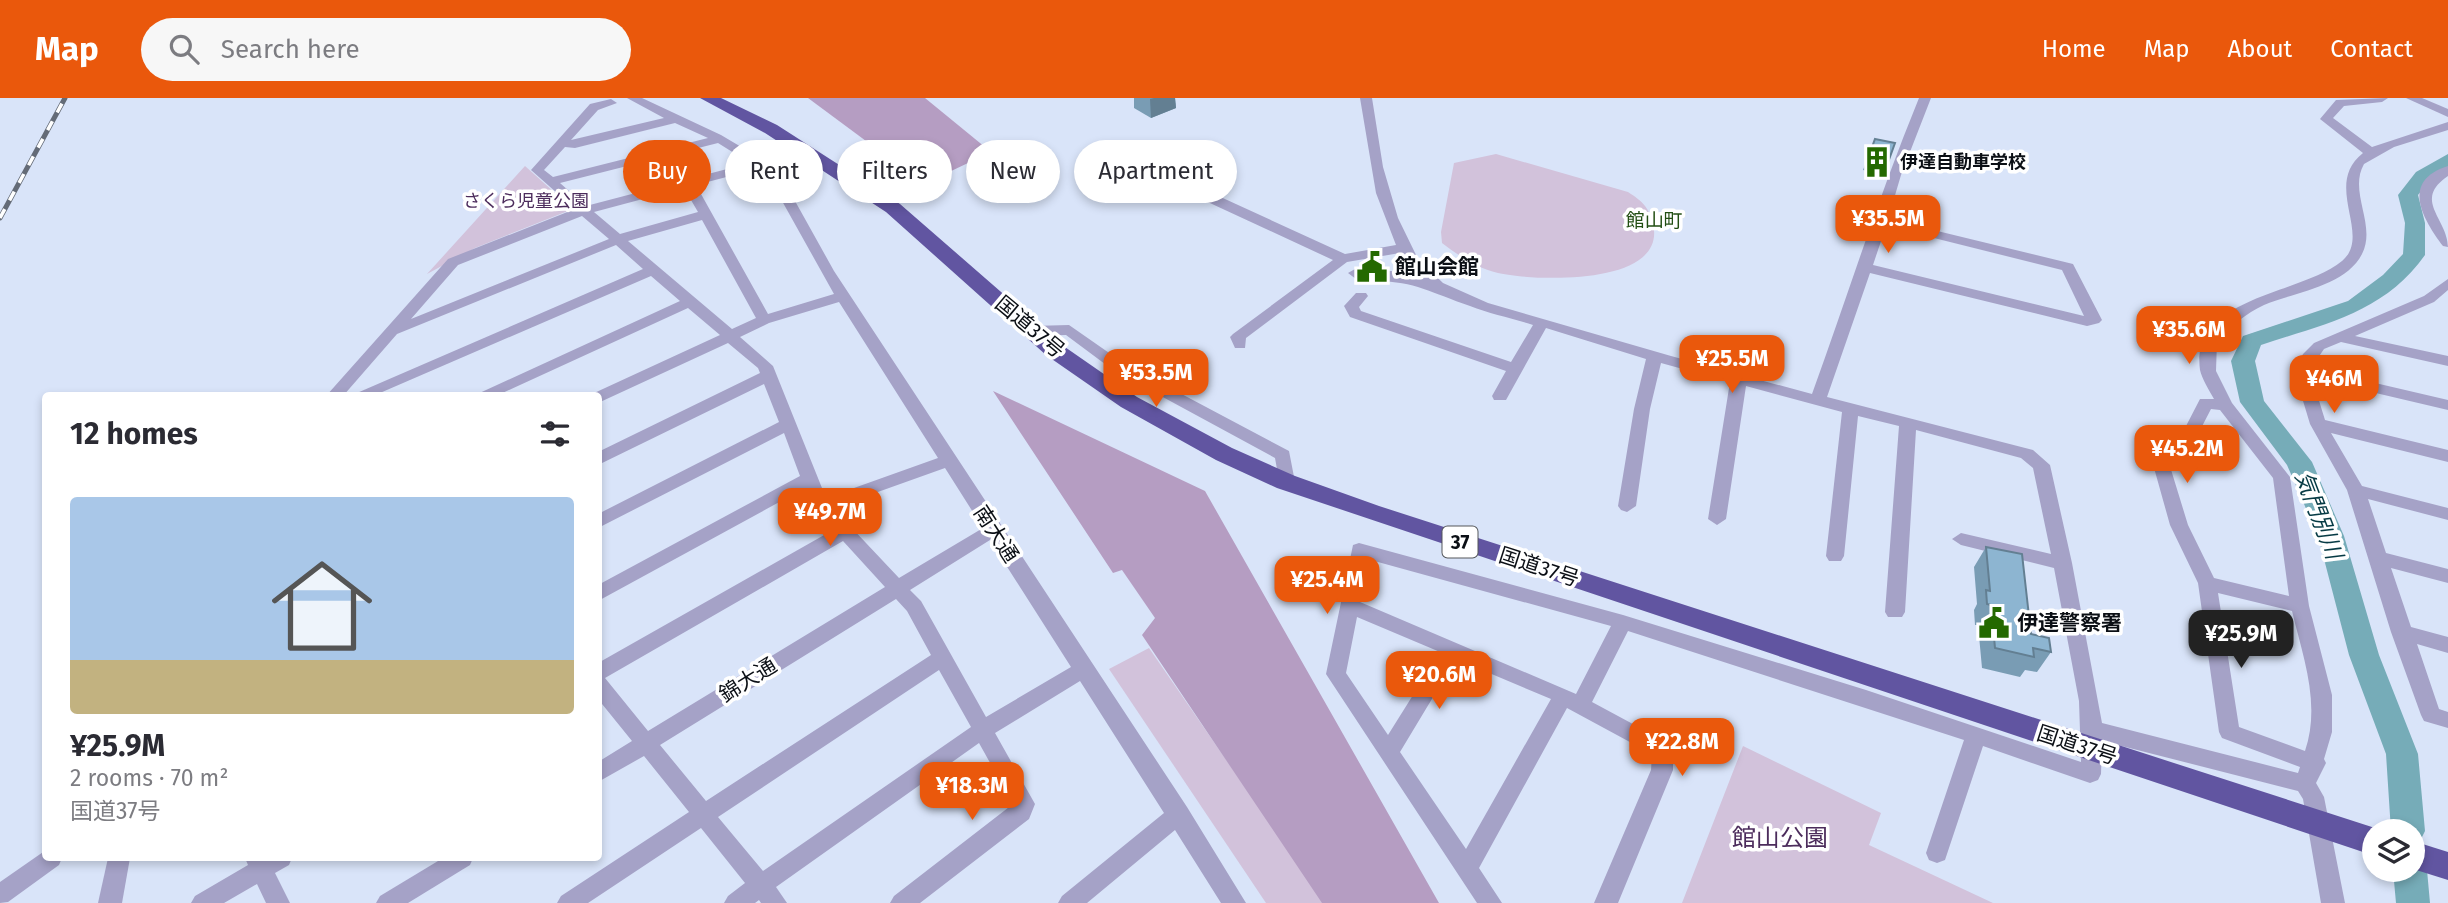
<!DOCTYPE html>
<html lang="en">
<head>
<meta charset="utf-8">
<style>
  :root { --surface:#fff; --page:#f7f7f7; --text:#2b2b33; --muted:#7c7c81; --accent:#ea580c }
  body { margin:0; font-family:"Fira Sans","Noto Sans JP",sans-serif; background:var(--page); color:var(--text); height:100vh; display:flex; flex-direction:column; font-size:26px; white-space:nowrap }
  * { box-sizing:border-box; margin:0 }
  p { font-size:23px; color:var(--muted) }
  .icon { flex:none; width:38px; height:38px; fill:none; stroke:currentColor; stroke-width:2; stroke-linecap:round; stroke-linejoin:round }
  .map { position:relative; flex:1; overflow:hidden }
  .drawer { position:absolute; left:42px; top:294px; width:560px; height:469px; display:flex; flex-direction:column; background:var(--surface); border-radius:7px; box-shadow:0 4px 10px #0003 }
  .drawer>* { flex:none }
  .guide { position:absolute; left:623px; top:42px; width:665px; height:63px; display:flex; gap:14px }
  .fabs { position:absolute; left:2362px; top:721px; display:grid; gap:14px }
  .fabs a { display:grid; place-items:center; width:63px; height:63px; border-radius:50%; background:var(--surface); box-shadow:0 4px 10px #0003; font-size:35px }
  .price { position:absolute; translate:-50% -60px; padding:0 16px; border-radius:14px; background:var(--accent); color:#fff; font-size:23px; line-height:46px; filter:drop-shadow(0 2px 4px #0008) }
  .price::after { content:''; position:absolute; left:50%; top:42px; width:21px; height:16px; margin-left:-10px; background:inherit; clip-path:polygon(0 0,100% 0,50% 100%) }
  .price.on { background:#222; color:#fff }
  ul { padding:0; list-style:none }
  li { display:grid; align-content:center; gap:14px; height:371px; padding:0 28px }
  li span { display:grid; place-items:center; height:217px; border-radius:7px; color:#555 }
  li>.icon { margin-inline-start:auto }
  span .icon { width:126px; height:126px; fill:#fffc; stroke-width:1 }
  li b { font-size:30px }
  h2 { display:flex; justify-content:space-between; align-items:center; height:84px; padding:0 28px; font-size:30px }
  .pill { padding:0 24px; border-radius:32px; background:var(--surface); box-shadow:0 4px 10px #0003; font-size:24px; line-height:63px }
  .pill.on { background:var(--accent); color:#fff }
  header { display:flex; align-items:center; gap:42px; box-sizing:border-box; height:98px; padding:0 35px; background:var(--accent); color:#fff }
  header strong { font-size:33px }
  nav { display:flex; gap:38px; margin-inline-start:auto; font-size:24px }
  .search { width:490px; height:63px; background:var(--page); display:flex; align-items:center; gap:18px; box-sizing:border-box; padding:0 24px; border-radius:38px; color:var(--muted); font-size:26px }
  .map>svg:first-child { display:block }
</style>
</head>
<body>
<header>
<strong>Map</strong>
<div class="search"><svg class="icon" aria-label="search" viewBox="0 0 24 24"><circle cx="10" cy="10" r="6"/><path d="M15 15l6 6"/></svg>Search here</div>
<nav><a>Home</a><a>Map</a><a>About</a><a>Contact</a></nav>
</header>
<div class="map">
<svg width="2448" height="805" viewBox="0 0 2448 805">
  <rect width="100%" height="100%" fill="#d9e4f9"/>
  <g fill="#d2c2db">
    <path d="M 1496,56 L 1628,94 C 1642,103 1649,109 1653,126 C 1668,189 1533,183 1498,175 C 1477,170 1459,158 1442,145 L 1441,134 L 1454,65 Z"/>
    <path d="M 525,68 L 573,111 L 475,150 L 427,176 Z"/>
    <path d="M 1149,550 L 1325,805 L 1266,805 L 1109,571 Z"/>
    <path d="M 1743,648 L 1881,715 L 1869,747 L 1993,805 L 1682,805 Z"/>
  </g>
  <g fill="#b59dc2">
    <path d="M 808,0 L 925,0 L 991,54 L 924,86 Z"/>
    <path d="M 993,293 L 1205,393 L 1439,805 L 1322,805 L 1142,537 L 1155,520 L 1122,472 L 1113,475 Z"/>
  </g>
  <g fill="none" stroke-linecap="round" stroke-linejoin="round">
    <g fill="#76acb8" fill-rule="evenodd">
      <path d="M 2448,56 L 2448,70 L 2430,82 L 2418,97 L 2425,125 L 2425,157 C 2384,215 2324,226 2261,247 L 2255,263 L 2264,303 L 2312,364 L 2344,438 L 2379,557 L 2418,656 L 2425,733 L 2420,743 L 2413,746 L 2413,733 L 2391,733 L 2386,656 L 2349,557 L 2318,438 L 2287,367 L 2240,304 L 2231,263 L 2243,238 L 2348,203 L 2383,177 L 2403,156 L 2405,125 L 2398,97 L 2416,74 Z"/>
      <path d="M 2413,758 L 2422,761 L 2427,772 L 2430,805 L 2396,805 L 2393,772 L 2413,772 Z"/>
    </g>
    <g fill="#a5a2c7" fill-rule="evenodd">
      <path d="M 627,0 L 642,0 L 721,37 L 765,63 L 790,94 L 834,173 L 1187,709 L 1246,805 L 1221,805 L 1175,732 L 1087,805 L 1058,805 L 1062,798 L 1164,715 L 1080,583 L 995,635 L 1035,706 L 1029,721 L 920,805 L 890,805 L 894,798 L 1013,706 L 979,645 L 776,789 L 787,805 L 761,805 L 759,802 L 755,805 L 724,805 L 728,798 L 745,785 L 701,730 L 588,805 L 557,805 L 561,798 L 689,714 L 644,658 L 598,684 L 598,664 L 632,643 L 598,601 L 598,565 L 833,432 L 815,412 L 805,390 L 598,503 L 598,487 L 800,378 L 784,335 L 598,430 L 598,416 L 779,324 L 764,286 L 598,367 L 598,354 L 760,275 L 758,270 L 728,245 L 598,305 L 598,298 L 592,296 L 720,237 L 688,210 L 496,298 L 473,298 L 680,203 L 651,178 L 373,298 L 350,298 L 643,171 L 616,147 L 397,236 L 343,298 L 326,298 L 448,161 L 575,111 L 531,72 L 590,6 L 611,1 L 617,5 L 598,12 L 571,42 L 664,20 ZM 675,25 L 708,40 L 553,79 L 544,72 L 565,49 L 575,50 ZM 718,45 L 750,65 L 586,108 L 560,85 ZM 757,71 L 777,94 L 834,196 L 768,216 L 696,87 ZM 684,90 L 698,114 L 620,136 L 594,114 ZM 582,118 L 609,141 L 411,221 L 458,167 ZM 702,122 L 756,220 L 732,231 L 628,143 ZM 839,204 L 938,360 L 826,400 L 773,268 L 740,239 L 769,225 ZM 945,370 L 983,430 L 899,480 L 833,410 ZM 990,442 L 1071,569 L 986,619 L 921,503 L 910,492 ZM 843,443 L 885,489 L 648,633 L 605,580 ZM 896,501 L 907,513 L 931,557 L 706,703 L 660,647 ZM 939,572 L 971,629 L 763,773 L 718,719 Z"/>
      <path d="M 1360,0 L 1372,0 L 1383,69 L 1398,120 L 1418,161 L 1443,185 L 1488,205 L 1671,258 L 1812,296 C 1848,197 1879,97 1919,0 L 1931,0 L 1901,77 L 1888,121 L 2073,166 L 2102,222 L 2099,225 L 2087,228 L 1870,175 L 1827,299 L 2033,352 L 2050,367 L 2072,465 L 2102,625 L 2298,675 L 2300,669 L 2222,640 L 2219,634 L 2198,485 L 2170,427 L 2149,352 L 2159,328 L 2185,330 L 2200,301 L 2214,301 C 2209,292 2202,281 2200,272 C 2190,198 2301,197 2342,163 C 2373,137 2322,87 2363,55 L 2320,21 L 2336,2 L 2388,0 L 2382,4 L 2344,8 L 2333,20 L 2372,49 L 2448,24 L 2448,32 L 2394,49 L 2364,66 C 2348,94 2377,127 2362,156 C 2345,189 2294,194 2264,207 C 2245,216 2231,228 2217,243 L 2216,273 L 2232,305 L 2290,379 L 2309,508 L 2332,597 L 2332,634 L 2324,661 L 2326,665 L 2316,685 L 2324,699 L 2345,805 L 2321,805 L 2303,701 L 2298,693 L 2102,643 L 2101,676 L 2098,682 L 2090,685 L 1983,648 L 1945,762 L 1937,765 L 1929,762 L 1926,755 L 1964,642 L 1628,533 L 1592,604 L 1670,646 L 1673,652 L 1673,672 L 1618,805 L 1594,805 L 1651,672 L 1652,656 L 1567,610 L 1479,770 L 1502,805 L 1477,805 L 1326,576 L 1353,447 L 1359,445 L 1623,517 L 1866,592 L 2081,664 L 2079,603 L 2054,470 L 1961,447 L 1952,441 L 1961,435 L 2051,456 L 2033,370 L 2021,360 L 1916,332 L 1905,514 L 1902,519 L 1888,519 L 1885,514 L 1899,328 L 1858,318 L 1844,458 L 1841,463 L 1829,463 L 1826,458 L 1842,314 L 1746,288 L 1726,421 L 1717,427 L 1708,421 L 1730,284 L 1661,265 L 1650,311 L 1636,408 L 1627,414 L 1621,412 L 1618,408 L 1634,311 L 1646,261 L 1546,230 L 1506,302 L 1494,302 L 1492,298 L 1506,273 L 1350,219 L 1344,208 L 1356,195 L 1366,195 L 1368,198 L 1359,209 L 1361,213 L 1511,264 L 1533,227 C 1512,220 1490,216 1470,208 C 1426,193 1410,180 1360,184 L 1348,175 L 1355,171 L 1363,175 L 1391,173 L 1419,180 L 1400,155 L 1347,164 L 1246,240 L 1245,250 L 1235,250 L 1230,239 L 1233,236 L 1333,162 L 1158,81 L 1123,52 L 1133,49 L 1168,75 L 1345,156 L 1396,147 L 1376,95 ZM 1886,128 L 2062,172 L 2084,218 L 1873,167 ZM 2211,311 L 2220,312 L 2273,380 L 2289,498 L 2214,480 L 2188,427 L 2165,352 L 2171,338 L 2196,340 ZM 1367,461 L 1611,528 L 1576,596 L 1360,504 ZM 2218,495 L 2292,513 C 2303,559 2321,606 2305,653 L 2239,629 ZM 1357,519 L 1440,554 L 1388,637 L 1346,575 ZM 1456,561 L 1551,601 L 1466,751 L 1400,654 Z"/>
      <path d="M 2406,0 L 2422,0 L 2448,11 L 2448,19 Z"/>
      <path d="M 2448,68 L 2448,78 C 2412,102 2448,121 2448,149 L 2443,148 C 2423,121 2400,83 2448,68 Z"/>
      <path d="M 2448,181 L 2448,192 L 2434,204 L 2355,238 L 2448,258 L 2448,268 L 2341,244 L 2324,251 L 2311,270 L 2448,302 L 2448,312 L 2312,280 L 2325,322 L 2448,352 L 2448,364 L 2331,335 L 2362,388 L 2448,410 L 2448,422 L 2368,401 L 2386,455 L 2448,471 L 2448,485 L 2391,470 L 2411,529 L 2448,539 L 2448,555 L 2417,546 L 2439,611 L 2448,614 L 2448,630 L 2424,623 L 2421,617 L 2391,534 L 2347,392 L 2310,326 L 2294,273 L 2303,256 L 2314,245 L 2424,198 Z"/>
      <path d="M 1069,227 L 1125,266 L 1289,353 L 1295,384 L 1292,388 L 1280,388 L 1275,360 L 1113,272 L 1066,237 L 1032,238 L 1024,233 L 1032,228 Z"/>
      <path d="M 46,752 L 46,760 L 62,760 L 59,767 L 8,804 L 0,805 L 0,784 Z"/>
      <path d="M 108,760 L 130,760 L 122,805 L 98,805 Z"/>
      <path d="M 245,760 L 292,760 L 289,767 L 275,775 L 290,805 L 266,805 L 257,786 L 224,805 L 191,805 L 195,798 L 248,767 Z"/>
      <path d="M 443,760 L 473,760 L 470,767 L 408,805 L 376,805 L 380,798 Z"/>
    </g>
    <g fill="#6155a1" fill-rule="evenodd">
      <path d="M 700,0 L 721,0 L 777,27 L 900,106 L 1062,247 L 1137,299 L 1232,350 L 1295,378 L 1379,408 L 2375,730 L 2383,733 L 2375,733 L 2375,758 L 1277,390 L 1216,362 L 1121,309 L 1046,257 L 886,114 L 765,35 Z"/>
      <path d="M 2413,743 L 2448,754 L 2448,782 L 2413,771 Z"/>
    </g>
    <defs>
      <path id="rail" d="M 0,120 L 65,0"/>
    </defs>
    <use href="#rail" stroke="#646b77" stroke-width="5"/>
    <use href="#rail" stroke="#fff" stroke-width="3.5" stroke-dasharray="10" stroke-linecap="butt"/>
  </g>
  <g fill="#799cb4">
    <path d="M 1134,0 L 1175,0 L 1176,10 L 1151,20 L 1134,10 Z"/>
    <path d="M 1875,41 L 1895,45 L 1883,77 L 1863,72 Z"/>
    <path d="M 1986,449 L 2031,536 L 2051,554 L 2037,574 L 2025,572 L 2020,579 L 1982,570 L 1978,527 L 1975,527 L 1974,512 L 1977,506 L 1974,469 Z"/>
  </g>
  <path fill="#637f92" d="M 1154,0 L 1175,0 L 1176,10 L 1151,20 L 1150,1 Z"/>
  <g fill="#8db5d1" stroke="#637f92" stroke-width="2">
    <path d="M 1875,41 L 1895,45 L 1887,67 L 1867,63 Z"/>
    <path d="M 1986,449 L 2022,456 L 2031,536 L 2049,540 L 2051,554 L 2033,550 L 2034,559 L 1995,550 L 1991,507 L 1987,506 L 1986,492 L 1990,493 Z"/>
  </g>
  <defs>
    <symbol id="building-bare" viewBox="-9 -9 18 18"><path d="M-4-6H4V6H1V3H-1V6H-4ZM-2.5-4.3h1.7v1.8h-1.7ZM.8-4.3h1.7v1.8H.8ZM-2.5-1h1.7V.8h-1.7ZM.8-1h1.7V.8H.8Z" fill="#246900" stroke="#fff" stroke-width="2.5" paint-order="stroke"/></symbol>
    <symbol id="civic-bare" viewBox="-9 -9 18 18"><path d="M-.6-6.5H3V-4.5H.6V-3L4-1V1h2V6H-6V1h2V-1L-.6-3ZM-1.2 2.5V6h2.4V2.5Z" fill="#246900" stroke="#fff" stroke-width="2.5" paint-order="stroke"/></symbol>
  </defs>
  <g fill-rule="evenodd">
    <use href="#building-bare" x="1855" y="42" width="44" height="44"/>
    <use href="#civic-bare" x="1350" y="147" width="44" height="44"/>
    <use href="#civic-bare" x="1972" y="503" width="44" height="44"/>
  </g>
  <g text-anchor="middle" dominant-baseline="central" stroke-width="7" stroke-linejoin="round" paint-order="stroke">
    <g font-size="18" font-weight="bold" fill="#0b0f15" stroke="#fff" text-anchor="start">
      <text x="1900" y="64">伊達自動車学校</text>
    </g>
    <g font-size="18" fill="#4c2c5c" stroke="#fff">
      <text x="526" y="103">さくら児童公園</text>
    </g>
    <g font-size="19" fill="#224e13" stroke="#fff">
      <text x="1654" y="122">館山町</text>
    </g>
    <rect fill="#fff" stroke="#54575b" stroke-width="2" x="1442.5" y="428.5" width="35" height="31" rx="5"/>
    <g font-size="19" font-weight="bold" fill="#0b0f15">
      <text x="1460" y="444">37</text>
    </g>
    <g font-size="21" font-weight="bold" fill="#0b0f15" stroke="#fff" text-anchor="start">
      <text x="1395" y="169">館山会館</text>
      <text x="2017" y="525">伊達警察署</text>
    </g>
    <g font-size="21" fill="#0b0f15" stroke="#fff">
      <text transform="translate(1030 229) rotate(40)">国道37号</text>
      <text transform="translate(996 436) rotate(57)">南大通</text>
      <text transform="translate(1539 469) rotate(18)">国道37号</text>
      <text transform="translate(748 582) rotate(-32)">錦大通</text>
      <text transform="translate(2077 647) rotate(18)">国道37号</text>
    </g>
    <g font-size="23" font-style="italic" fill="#073b45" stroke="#fff">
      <text transform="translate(2319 417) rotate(69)">気門別川</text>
    </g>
    <g font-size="24" fill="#4c2c5c" stroke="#fff">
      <text x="1780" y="740">館山公園</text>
    </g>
  </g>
</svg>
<div class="fabs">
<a><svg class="icon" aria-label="layers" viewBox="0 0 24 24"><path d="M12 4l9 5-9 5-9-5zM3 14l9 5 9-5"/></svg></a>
</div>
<b class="price" style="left:1888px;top:157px">¥35.5M</b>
<b class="price" style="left:2189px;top:268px">¥35.6M</b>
<b class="price" style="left:1732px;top:297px">¥25.5M</b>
<b class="price" style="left:1156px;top:311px">¥53.5M</b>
<b class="price" style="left:2334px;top:317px">¥46M</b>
<b class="price" style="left:2187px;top:387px">¥45.2M</b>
<b class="price" style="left:830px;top:450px">¥49.7M</b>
<b class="price" style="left:1327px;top:518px">¥25.4M</b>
<b class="price on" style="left:2241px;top:572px">¥25.9M</b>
<b class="price" style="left:1439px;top:613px">¥20.6M</b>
<b class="price" style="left:1682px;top:680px">¥22.8M</b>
<b class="price" style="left:972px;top:724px">¥18.3M</b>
<div class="guide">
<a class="pill on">Buy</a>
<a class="pill">Rent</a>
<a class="pill">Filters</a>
<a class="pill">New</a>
<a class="pill">Apartment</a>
</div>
<section class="drawer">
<h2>12 homes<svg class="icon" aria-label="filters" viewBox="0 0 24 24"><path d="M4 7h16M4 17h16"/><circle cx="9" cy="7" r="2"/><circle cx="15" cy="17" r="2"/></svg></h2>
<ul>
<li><span style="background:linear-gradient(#a9c7e8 75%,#c2b280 0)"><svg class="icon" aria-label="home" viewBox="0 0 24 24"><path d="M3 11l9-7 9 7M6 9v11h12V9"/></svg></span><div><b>¥25.9M</b><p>2 rooms · 70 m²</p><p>国道37号</p></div></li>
</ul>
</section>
</div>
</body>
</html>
